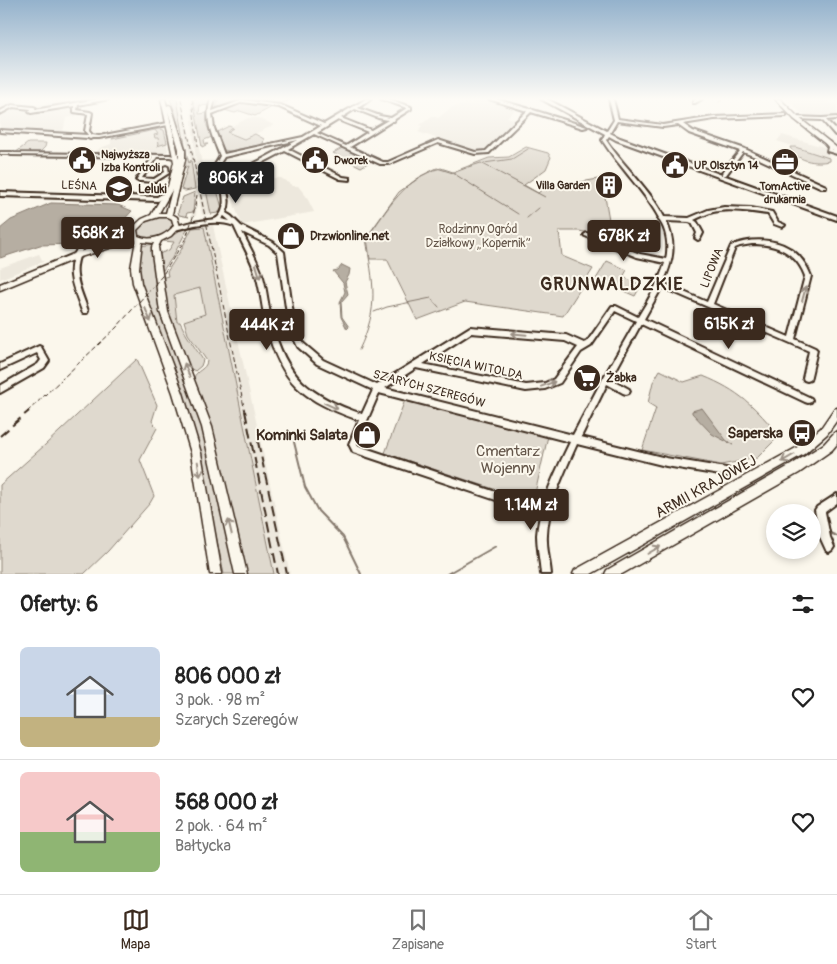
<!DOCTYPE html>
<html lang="pl">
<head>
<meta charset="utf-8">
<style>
  :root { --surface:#fff; --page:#f2f2f2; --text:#222; --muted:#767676; --line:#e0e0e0; --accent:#3b2a1e }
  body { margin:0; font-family:Pangolin,sans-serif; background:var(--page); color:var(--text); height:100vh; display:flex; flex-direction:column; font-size:19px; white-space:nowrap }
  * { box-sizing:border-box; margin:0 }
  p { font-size:16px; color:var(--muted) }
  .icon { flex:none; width:28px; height:28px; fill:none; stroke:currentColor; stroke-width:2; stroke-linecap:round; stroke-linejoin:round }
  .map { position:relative; height:574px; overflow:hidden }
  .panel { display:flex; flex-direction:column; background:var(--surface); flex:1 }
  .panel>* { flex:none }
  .fabs { position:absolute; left:766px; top:504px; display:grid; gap:10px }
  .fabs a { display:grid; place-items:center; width:55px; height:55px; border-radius:50%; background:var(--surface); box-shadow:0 2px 8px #0003; font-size:25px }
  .price { position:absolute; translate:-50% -42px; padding:0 11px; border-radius:5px; background:var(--accent); color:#fff; font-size:16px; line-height:32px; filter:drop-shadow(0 1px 2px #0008) }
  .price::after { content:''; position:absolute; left:50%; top:30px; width:15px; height:11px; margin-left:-8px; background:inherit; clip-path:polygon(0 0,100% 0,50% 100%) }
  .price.current { background:#222; color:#fff }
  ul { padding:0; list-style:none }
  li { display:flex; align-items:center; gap:15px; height:125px; padding:0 20px }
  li+li { border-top:1px solid var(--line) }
  li span { display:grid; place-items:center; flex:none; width:140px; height:100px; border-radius:8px; color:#555 }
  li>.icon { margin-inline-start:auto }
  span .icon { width:60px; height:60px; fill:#fffc; stroke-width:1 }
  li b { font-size:21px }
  h2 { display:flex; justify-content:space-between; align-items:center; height:60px; padding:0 20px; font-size:21px }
  .menu { display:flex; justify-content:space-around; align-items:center; height:70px; border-top:1px solid var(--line); background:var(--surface); font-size:14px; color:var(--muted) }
  .menu a { display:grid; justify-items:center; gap:2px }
  .menu .current { color:var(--accent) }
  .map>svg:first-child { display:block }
</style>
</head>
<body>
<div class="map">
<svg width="837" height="574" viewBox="0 0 837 574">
  <rect width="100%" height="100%" fill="#fbf7ec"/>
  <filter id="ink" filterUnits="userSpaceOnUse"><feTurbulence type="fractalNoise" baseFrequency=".02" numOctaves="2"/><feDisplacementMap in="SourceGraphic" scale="10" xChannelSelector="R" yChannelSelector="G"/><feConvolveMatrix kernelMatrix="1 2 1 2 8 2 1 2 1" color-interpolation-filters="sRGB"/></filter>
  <g filter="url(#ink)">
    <g fill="#ede8dd">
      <path d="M 0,99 L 22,99 L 13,105 L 32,108 L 36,105 L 77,99 L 76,116 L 66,118 L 63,132 L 58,135 L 0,131 Z"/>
      <path d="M 177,99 L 181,99 L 196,162 L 190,99 L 193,99 L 197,137 L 211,214 L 202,215 L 198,195 L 196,216 L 191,217 L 195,194 L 194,174 Z"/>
      <path d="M 477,99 L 486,99 L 517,108 L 507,117 L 517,120 L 484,149 L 474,151 L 418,132 L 421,130 L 419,129 L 422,126 L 420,125 L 432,116 L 438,118 L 452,107 L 473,103 Z"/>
      <path d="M 788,99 L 822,99 L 831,104 L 837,105 L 837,117 L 808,116 L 801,113 Z"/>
      <path d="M 248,118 L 258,118 L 274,125 L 244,139 L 226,132 L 232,128 L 230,127 Z"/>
      <path d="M 156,130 L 164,131 L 168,150 L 162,156 L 94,154 L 100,148 L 111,144 L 111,138 Z"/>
      <path d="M 782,135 L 827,148 L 829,158 L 777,141 Z"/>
      <path d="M 251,171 L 263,172 L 274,178 L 281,178 L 293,186 L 298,186 L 306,196 L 314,212 L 242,225 L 227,187 L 232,181 Z"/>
      <path d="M 213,225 L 218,250 L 290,574 L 274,574 L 204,226 Z"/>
      <path d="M 39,254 L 43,262 L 0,279 L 0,268 Z"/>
      <path d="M 200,288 L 205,314 L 177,323 L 174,295 Z"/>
    </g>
    <g fill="#dfd9ce" stroke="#8d8276">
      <path d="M 170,99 L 177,99 L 187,156 L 189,163 L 191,160 L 195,189 L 185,191 L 181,189 L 188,166 L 184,168 L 185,159 L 175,112 Z"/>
      <path d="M 193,99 L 211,99 L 209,105 L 201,106 L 200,104 L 199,114 L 207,113 L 207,126 L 212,137 L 204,140 L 205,144 L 208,144 L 202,147 Z"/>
      <path d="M 218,99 L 293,99 L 274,106 L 255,116 L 240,111 L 235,113 L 224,110 L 216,110 Z"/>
      <path d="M 229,126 L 233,128 L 227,132 L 244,139 L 255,134 L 264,139 L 263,144 L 230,151 L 223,150 L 217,132 Z"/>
      <path d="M 160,129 L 164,130 L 167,143 L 157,146 L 159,144 L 158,138 L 155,138 L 154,135 L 158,134 L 155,130 L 112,139 L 117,135 Z"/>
      <path d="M 28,143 L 46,143 L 45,147 L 39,153 L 15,153 Z"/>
      <path d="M 344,147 L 373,160 L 361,167 L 333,153 Z"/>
      <path d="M 526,147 L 548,153 L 551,157 L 546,169 L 524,185 L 538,193 L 549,184 L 564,185 L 598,179 L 606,181 L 604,191 L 612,237 L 579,231 L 559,231 L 562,256 L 593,269 L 563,316 L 465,302 L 417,320 L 387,259 L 370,259 L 367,238 C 387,210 405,177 441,168 L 453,172 L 489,158 L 509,157 Z"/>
      <path d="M 790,147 L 795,147 L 829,158 L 829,161 C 816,164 795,161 790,147 Z"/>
      <path d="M 214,188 L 217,190 L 222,208 L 218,213 L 211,214 L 206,190 Z"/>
      <path d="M 195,192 L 193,212 L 187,213 L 186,215 L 189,217 L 179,215 L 178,212 L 183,197 Z"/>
      <path d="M 159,217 L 167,217 L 173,221 C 176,236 149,241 138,235 L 137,230 L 146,221 Z"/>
      <path d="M 204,227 L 274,574 L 246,574 L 206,413 L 194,378 C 196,370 206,370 207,361 L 188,334 L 184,321 L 205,314 L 200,288 L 174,295 L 177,322 L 180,322 L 186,334 L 203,360 L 201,366 L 195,371 L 190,368 L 170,319 L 164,302 L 161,278 L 168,276 L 167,272 L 181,250 L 192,228 Z"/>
      <path d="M 188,228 L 172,258 L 160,274 L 159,254 L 169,250 L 174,242 L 164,241 L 182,229 Z"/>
      <path d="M 154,244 L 153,253 L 159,307 L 202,423 L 238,574 L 224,574 L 208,497 L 141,284 L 138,268 L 141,246 Z"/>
      <path d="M 607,261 L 627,270 L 623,277 L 641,285 L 635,296 L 596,279 Z"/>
      <path d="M 137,359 L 157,405 L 152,421 L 157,428 L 140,460 L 154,496 L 150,503 L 108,551 L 84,574 L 0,574 L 0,485 L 45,445 Z"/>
      <path d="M 660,370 L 684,382 L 703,376 C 738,390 756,407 779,436 L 757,458 L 721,465 L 642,450 L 656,408 L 648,403 L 653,382 Z"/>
      <path d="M 405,400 L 548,436 L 533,502 L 385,453 Z"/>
    </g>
    <g fill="#b6aea2" stroke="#85796d">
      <path d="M 51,203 L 118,205 L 132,211 L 117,227 L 92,239 L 77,244 L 40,245 L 0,258 L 0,229 L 11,220 Z"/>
      <path d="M 342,265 L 350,269 L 349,275 L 345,282 L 348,294 L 341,302 L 342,317 L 349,327 L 347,329 L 341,317 L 340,302 L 345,292 L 343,283 L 333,271 L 338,270 Z"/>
      <path d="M 702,408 L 726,440 L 733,445 L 712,434 L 692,413 L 692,411 Z"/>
    </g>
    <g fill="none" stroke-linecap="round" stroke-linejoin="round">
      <g stroke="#85796d" stroke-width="1">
        <path d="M 719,102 L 723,99"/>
        <path d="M 484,163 L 512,159 L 528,149"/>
        <path d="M 468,167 L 481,163 L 545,197"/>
        <path d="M 453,173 L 518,214"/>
        <path d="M 421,176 L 437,168 L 453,173 L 466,168"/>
        <path d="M 527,218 L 539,208"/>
        <path d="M 374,312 L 387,307 L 431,298 L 439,307"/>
        <path d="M 359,350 C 380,306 373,284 366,238 L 399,192 L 419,178"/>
      </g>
      <g stroke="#85796d" stroke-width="2">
        <path d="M 294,442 L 305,487 L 318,511 L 343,537 L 361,574"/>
        <path d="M 830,533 L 837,536"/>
        <path d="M 447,574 L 496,546"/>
      </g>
      <defs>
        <g id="minor">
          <path d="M 98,99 L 109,99 L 78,105 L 77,110 L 90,112 L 92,113 L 89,131 L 92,135 L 99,136 L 168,123 L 170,124 L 168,125 L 99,138 L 92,138 L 90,139 L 88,138 L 0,132 L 0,130 L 88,135 L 85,131 L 88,114 L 74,112 L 74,106 L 31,113 L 29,112 L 31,109 L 13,107 L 0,114 L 0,111 L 12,105 L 34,107 L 36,108 L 34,110 Z"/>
          <path d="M 211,99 L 215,99 L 212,111 L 243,100 L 281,105 L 324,124 L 366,99 L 371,99 L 358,108 L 380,116 L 391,118 L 407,108 L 381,99 L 388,99 L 411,107 L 411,109 L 395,119 L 394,121 L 392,121 L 350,147 L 383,162 L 388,162 L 438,140 L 475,152 L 486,151 L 527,111 L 489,99 L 496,99 L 530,109 L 532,109 L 533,110 L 587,127 L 583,128 L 531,112 L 489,153 L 475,154 L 438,143 L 389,164 L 380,164 L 314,134 L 288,149 L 343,177 L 350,178 L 350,180 L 340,179 L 285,151 L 224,183 C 228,193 231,203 226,213 L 231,216 L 241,226 L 273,242 L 284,252 L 295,328 L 303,343 L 323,360 L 377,385 L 470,327 L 566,335 L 584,343 L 587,342 L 612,306 L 616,306 L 638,317 C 649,299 659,282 665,263 L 637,257 L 585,236 L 584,235 L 587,233 L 589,234 L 640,254 L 666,259 C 669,246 667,229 658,219 L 659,218 C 649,199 634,183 621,166 C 614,158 608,149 602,140 L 605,134 L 541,99 L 547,99 L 607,131 L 614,120 L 609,99 L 613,99 L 618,119 L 663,125 L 714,117 L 786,114 L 786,116 L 785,116 L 714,119 L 683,124 L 693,131 L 745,149 L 826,186 L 826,188 L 822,188 L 753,156 L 743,152 L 726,175 L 723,175 L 837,216 L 837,220 L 616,140 L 609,136 L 606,140 C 624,167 650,189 664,217 L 689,218 L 708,210 L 724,207 L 751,208 L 772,212 L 778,222 L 785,225 L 784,226 L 782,227 L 774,224 L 768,214 C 751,212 730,208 713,212 C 706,214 700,217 694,220 L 697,222 L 703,233 L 700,239 L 698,240 L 695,238 L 697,233 L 692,223 L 689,222 L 666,221 C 677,244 673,261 663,283 L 707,302 L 731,246 C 748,238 773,238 789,248 C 799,254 807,265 811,276 L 795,339 L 815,348 L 817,350 L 810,380 L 807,381 L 804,380 L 803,378 L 809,351 L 662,287 L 644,319 L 811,398 L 812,400 L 811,402 L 808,403 L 805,402 L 641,324 L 611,379 L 629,389 L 630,391 L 629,393 L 626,394 L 623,393 L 607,384 L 581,437 L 666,458 L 726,468 L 729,469 L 730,472 L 729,475 L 726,476 L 666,466 L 577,444 C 565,471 548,505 547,535 C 546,548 550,561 551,574 L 541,574 C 540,561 537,548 537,535 C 539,505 557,469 570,442 L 379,393 L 357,444 L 359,446 L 520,500 L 523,501 L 524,504 L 523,507 L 520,508 L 353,452 L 349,444 L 359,420 C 304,401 280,383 266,324 C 262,308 261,291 256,275 C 251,258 241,242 234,226 C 216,219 194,225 175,230 L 173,229 L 172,228 L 173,227 C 182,224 191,222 200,221 C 204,220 211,220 215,219 C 228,213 224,189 218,180 C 216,176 214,173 212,170 L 220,156 C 212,136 204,120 211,99 ZM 243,102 L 279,107 L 321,126 L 303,137 L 224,154 L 214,128 L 212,114 ZM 355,109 L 378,118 L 388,120 L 371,130 L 341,118 ZM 338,120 L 368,132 L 346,146 L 317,133 ZM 617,121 L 663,127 L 678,125 L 689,133 L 740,151 L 722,173 L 722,175 L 620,138 L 610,133 ZM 298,140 L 223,180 L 216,170 L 224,157 ZM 224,216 L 230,221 L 221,219 ZM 242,232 L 269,245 L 278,253 L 289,328 L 298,347 L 317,364 L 373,390 L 362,414 C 310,396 285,377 272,322 C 268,307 267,291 263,277 C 258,261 249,246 242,232 ZM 752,244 C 776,244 796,252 805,276 L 789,337 L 713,304 L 735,248 L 740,246 ZM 615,311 L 636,321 L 601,382 L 573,435 L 385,388 L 416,368 L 526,391 L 545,389 L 560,383 L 581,352 L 591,346 ZM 471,333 L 565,341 L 578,347 L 554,379 L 545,383 L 526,385 L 423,364 Z"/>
          <path d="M 696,99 L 702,99 L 695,103 L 693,103 L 693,101 Z"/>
          <path d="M 795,117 L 822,118 L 837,117 L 837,119 L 826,120 L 837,131 L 837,135 L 835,135 L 822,120 L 796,119 L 795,119 Z"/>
          <path d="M 825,142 L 829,142 L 832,147 L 831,149 L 837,151 L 837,154 L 827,151 L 828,147 L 825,143 Z"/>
          <path d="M 0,152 L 12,152 L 14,153 L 170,155 L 179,158 L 177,159 L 170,157 L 157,157 L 142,178 L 154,179 L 165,172 L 164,167 L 166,166 L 168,167 L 169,173 L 155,182 L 140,181 L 138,181 L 136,180 L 153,157 L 11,155 L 9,154 L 0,154 Z"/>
          <path d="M 167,191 L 170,193 L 169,194 L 158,201 L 0,196 L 0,192 L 157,197 Z"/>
          <path d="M 79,248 L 82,250 C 70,273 81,289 88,311 L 87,313 L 83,313 L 82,311 C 74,288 64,272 77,249 Z"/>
          <path d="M 39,346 L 41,347 L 49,361 L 44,368 L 0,393 L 0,386 L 38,364 L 41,360 L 37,353 L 0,370 L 0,364 Z"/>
          <path d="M 837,494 L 837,503 L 825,512 L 830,537 L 834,547 L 832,550 L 829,552 L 826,550 L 820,537 L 815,510 L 817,507 Z"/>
        </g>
        <g id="major">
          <path d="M 161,99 L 165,99 L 167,106 L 169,105 L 171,106 L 185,149 L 185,160 L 172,214 L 177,217 L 180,226 L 171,236 L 161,241 L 158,247 L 168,312 L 212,427 L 247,574 L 235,574 L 202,427 L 160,312 L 152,253 L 152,247 L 154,243 L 142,242 L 139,268 L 141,283 L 183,393 L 201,453 L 222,574 L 210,574 L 191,453 L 173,393 L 133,283 L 131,268 L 136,240 L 77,258 L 0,290 L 0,284 L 73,254 L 131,236 L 131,233 L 117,238 L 114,236 L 115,234 L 132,228 L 142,219 L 151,215 L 168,186 L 174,162 ZM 168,111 L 179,149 L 179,159 ZM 172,190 L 166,213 L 159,213 ZM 159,217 L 168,217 L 172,219 L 174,226 C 165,236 151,242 138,236 L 137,230 L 146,221 Z"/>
          <path d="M 775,99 L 780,99 L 798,117 L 837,148 L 837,153 L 794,119 Z"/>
          <path d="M 837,408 L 837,420 L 827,434 L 804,454 L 591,574 L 573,574 L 575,570 L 796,448 L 821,428 L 834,409 Z"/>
          <path d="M 837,431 L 837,444 L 832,450 L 799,473 L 622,574 L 605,574 L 607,570 L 791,465 L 824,444 L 834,433 Z"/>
        </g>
      </defs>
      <use href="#minor" stroke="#3b2a1e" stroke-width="4"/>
      <use href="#major" stroke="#3b2a1e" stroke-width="3"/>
      <use href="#minor" fill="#fbf7ec" fill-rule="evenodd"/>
      <use href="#major" fill="#fbf7ec" fill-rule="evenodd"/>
      <g stroke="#3b2a1e" stroke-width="1" stroke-dasharray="5 2.5" stroke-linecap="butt">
        <path d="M 181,99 L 245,412"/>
        <path d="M 192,99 L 198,146"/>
        <path d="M 27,412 L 116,328 L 162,276 L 186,238 L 193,217 L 197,195"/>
      </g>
      <g stroke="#3b2a1e" stroke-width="2" stroke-dasharray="11 5" stroke-linecap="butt">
        <path d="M 245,411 L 278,574"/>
        <path d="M 0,436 L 29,411"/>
        <path d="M 258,442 L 287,574"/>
      </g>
    </g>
    <defs><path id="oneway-shaft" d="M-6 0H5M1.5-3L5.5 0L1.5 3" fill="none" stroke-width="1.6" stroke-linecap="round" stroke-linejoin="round" transform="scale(1.25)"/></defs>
    <g stroke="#9b9085">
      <use href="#oneway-shaft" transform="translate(258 271) rotate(73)"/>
      <use href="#oneway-shaft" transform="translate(804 294) rotate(-75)"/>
      <use href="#oneway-shaft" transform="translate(148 315) rotate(68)"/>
      <use href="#oneway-shaft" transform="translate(519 334) rotate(-175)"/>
      <use href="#oneway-shaft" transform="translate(187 370) rotate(-111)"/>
      <use href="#oneway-shaft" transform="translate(548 384) rotate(-20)"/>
      <use href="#oneway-shaft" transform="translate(331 406) rotate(24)"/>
      <use href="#oneway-shaft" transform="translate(788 458) rotate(150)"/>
      <use href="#oneway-shaft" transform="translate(199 469) rotate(80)"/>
      <use href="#oneway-shaft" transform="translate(230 527) rotate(-103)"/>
      <use href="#oneway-shaft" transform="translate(654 550) rotate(-30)"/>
    </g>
  </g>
  <linearGradient id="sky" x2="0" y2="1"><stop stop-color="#94b2cc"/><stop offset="0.55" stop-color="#fdfbf6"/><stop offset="1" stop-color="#fdfbf6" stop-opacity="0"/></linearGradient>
  <rect width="837" height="180" fill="url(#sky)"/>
  <defs>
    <symbol id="civic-disc" viewBox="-11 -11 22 22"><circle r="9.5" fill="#3b2a1e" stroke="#fbf7ec"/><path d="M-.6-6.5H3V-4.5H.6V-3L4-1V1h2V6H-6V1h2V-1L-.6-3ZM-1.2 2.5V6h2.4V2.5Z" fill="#fff"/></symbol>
    <symbol id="office-disc" viewBox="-11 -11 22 22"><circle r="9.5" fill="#3b2a1e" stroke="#fbf7ec"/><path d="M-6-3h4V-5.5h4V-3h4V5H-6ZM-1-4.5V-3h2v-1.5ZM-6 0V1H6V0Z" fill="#fff"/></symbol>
    <symbol id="building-disc" viewBox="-11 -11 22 22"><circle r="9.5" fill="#3b2a1e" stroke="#fbf7ec"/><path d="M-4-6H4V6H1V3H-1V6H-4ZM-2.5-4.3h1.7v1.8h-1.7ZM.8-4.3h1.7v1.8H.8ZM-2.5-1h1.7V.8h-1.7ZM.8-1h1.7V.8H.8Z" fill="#fff"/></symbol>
    <symbol id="school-disc" viewBox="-11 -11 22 22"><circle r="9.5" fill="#3b2a1e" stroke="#fbf7ec"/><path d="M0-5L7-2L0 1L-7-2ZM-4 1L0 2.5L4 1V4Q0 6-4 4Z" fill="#fff"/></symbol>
    <symbol id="shop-disc" viewBox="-11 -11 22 22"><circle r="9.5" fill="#3b2a1e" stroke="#fbf7ec"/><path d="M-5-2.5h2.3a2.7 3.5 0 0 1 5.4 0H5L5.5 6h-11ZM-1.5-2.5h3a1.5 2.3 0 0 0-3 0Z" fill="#fff"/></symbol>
    <symbol id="supermarket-disc" viewBox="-11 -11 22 22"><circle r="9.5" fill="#3b2a1e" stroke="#fbf7ec"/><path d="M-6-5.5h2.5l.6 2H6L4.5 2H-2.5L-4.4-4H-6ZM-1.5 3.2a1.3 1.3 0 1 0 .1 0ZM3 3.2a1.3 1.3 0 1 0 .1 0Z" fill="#fff"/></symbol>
    <symbol id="bus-disc" viewBox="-11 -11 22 22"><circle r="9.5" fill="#3b2a1e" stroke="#fbf7ec"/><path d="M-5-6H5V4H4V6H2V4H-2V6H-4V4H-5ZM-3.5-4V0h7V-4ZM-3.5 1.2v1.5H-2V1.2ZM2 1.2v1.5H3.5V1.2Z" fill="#fff"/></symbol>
  </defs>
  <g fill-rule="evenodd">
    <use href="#civic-disc" x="66" y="144" width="32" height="32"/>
    <use href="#civic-disc" x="299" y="144" width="32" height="32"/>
    <use href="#office-disc" x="769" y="146" width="32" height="32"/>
    <use href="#civic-disc" x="659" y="149" width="32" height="32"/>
    <use href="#building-disc" x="593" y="169" width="32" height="32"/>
    <use href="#school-disc" x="103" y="173" width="32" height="32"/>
    <use href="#shop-disc" x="275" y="220" width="32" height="32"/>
    <use href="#supermarket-disc" x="571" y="362" width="32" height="32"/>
    <use href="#bus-disc" x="786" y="417" width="32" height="32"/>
    <use href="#shop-disc" x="351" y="419" width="32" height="32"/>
  </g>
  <g text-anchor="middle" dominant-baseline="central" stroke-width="4" stroke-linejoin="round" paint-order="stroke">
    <g font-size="11" font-weight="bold" fill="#3b2a1e" stroke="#fbf7ec" text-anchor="start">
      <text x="101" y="154">Najwyższa<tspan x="101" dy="13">Izba Kontroli</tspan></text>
      <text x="334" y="160">Dworek</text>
      <text x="694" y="165">UP Olsztyn 14</text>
      <text x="590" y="185" text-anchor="end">Villa Garden</text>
      <text x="785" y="186" text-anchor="middle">TomActive<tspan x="785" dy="13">drukarnia</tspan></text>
    </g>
    <g font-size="12" fill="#3b2a1e" stroke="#fbf7ec">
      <text transform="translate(79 186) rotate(2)">LEŚNA</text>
      <text transform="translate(712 268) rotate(-68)">LIPOWA</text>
      <text transform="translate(476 366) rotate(12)">KSIĘCIA WITOLDA</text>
      <text transform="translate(429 389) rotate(15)">SZARYCH SZEREGÓW</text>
    </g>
    <g font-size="12" font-weight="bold" fill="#3b2a1e" stroke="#fbf7ec" text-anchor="start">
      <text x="138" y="189">Leluki</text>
      <text x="310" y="236">Drzwionline.net</text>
      <text x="606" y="378">Żabka</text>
    </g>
    <g font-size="12" fill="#64564a" stroke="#fbf7ec">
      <text x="478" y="229">Rodzinny Ogród<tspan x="478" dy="14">Działkowy „Kopernik”</tspan></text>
    </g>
    <g font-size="15" font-weight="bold" fill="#3b2a1e" stroke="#fbf7ec" text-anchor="end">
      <text x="783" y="433">Saperska</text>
      <text x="348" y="435">Kominki Salata</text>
    </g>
    <g font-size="15" fill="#64564a" stroke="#fbf7ec">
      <text x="508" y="451">Cmentarz<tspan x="508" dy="17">Wojenny</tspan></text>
    </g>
    <g font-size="15" fill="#3b2a1e" stroke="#fbf7ec">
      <text transform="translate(706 487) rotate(-29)">ARMII KRAJOWEJ</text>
    </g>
    <g font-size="18" font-weight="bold" letter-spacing="1" fill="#3b2a1e" stroke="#fbf7ec">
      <text x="612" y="284">GRUNWALDZKIE</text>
    </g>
  </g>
</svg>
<div class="fabs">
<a><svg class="icon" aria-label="layers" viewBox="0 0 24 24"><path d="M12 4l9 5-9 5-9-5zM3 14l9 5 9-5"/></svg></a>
</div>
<b class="price current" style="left:236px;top:204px">806K zł</b>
<b class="price" style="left:98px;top:259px">568K zł</b>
<b class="price" style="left:624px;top:262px">678K zł</b>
<b class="price" style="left:729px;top:350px">615K zł</b>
<b class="price" style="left:267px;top:351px">444K zł</b>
<b class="price" style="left:531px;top:531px">1.14M zł</b>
</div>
<section class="panel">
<h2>Oferty: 6<svg class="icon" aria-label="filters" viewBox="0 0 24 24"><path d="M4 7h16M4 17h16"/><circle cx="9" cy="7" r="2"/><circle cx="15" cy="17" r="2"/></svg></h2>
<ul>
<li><span style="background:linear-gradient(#c9d6e8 70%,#c2b280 0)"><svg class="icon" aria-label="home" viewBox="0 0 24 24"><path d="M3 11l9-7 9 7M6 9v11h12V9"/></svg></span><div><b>806 000 zł</b><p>3 pok. · 98 m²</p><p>Szarych Szeregów</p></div><svg class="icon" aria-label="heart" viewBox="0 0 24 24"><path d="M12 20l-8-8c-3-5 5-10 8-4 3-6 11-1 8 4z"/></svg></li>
<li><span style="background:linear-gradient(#f6c9c9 60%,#8fb573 0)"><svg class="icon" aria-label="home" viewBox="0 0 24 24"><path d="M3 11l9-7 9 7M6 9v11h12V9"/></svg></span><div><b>568 000 zł</b><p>2 pok. · 64 m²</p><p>Bałtycka</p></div><svg class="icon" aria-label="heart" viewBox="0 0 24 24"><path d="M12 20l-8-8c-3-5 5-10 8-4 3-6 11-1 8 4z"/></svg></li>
</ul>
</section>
<nav class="menu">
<a class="current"><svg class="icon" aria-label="map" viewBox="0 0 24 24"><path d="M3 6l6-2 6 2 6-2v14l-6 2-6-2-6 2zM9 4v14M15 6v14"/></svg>Mapa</a>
<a><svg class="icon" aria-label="saved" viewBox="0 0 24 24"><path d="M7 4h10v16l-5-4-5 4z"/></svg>Zapisane</a>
<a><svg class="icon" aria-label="home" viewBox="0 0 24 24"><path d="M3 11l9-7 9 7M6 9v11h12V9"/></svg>Start</a>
</nav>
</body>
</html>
